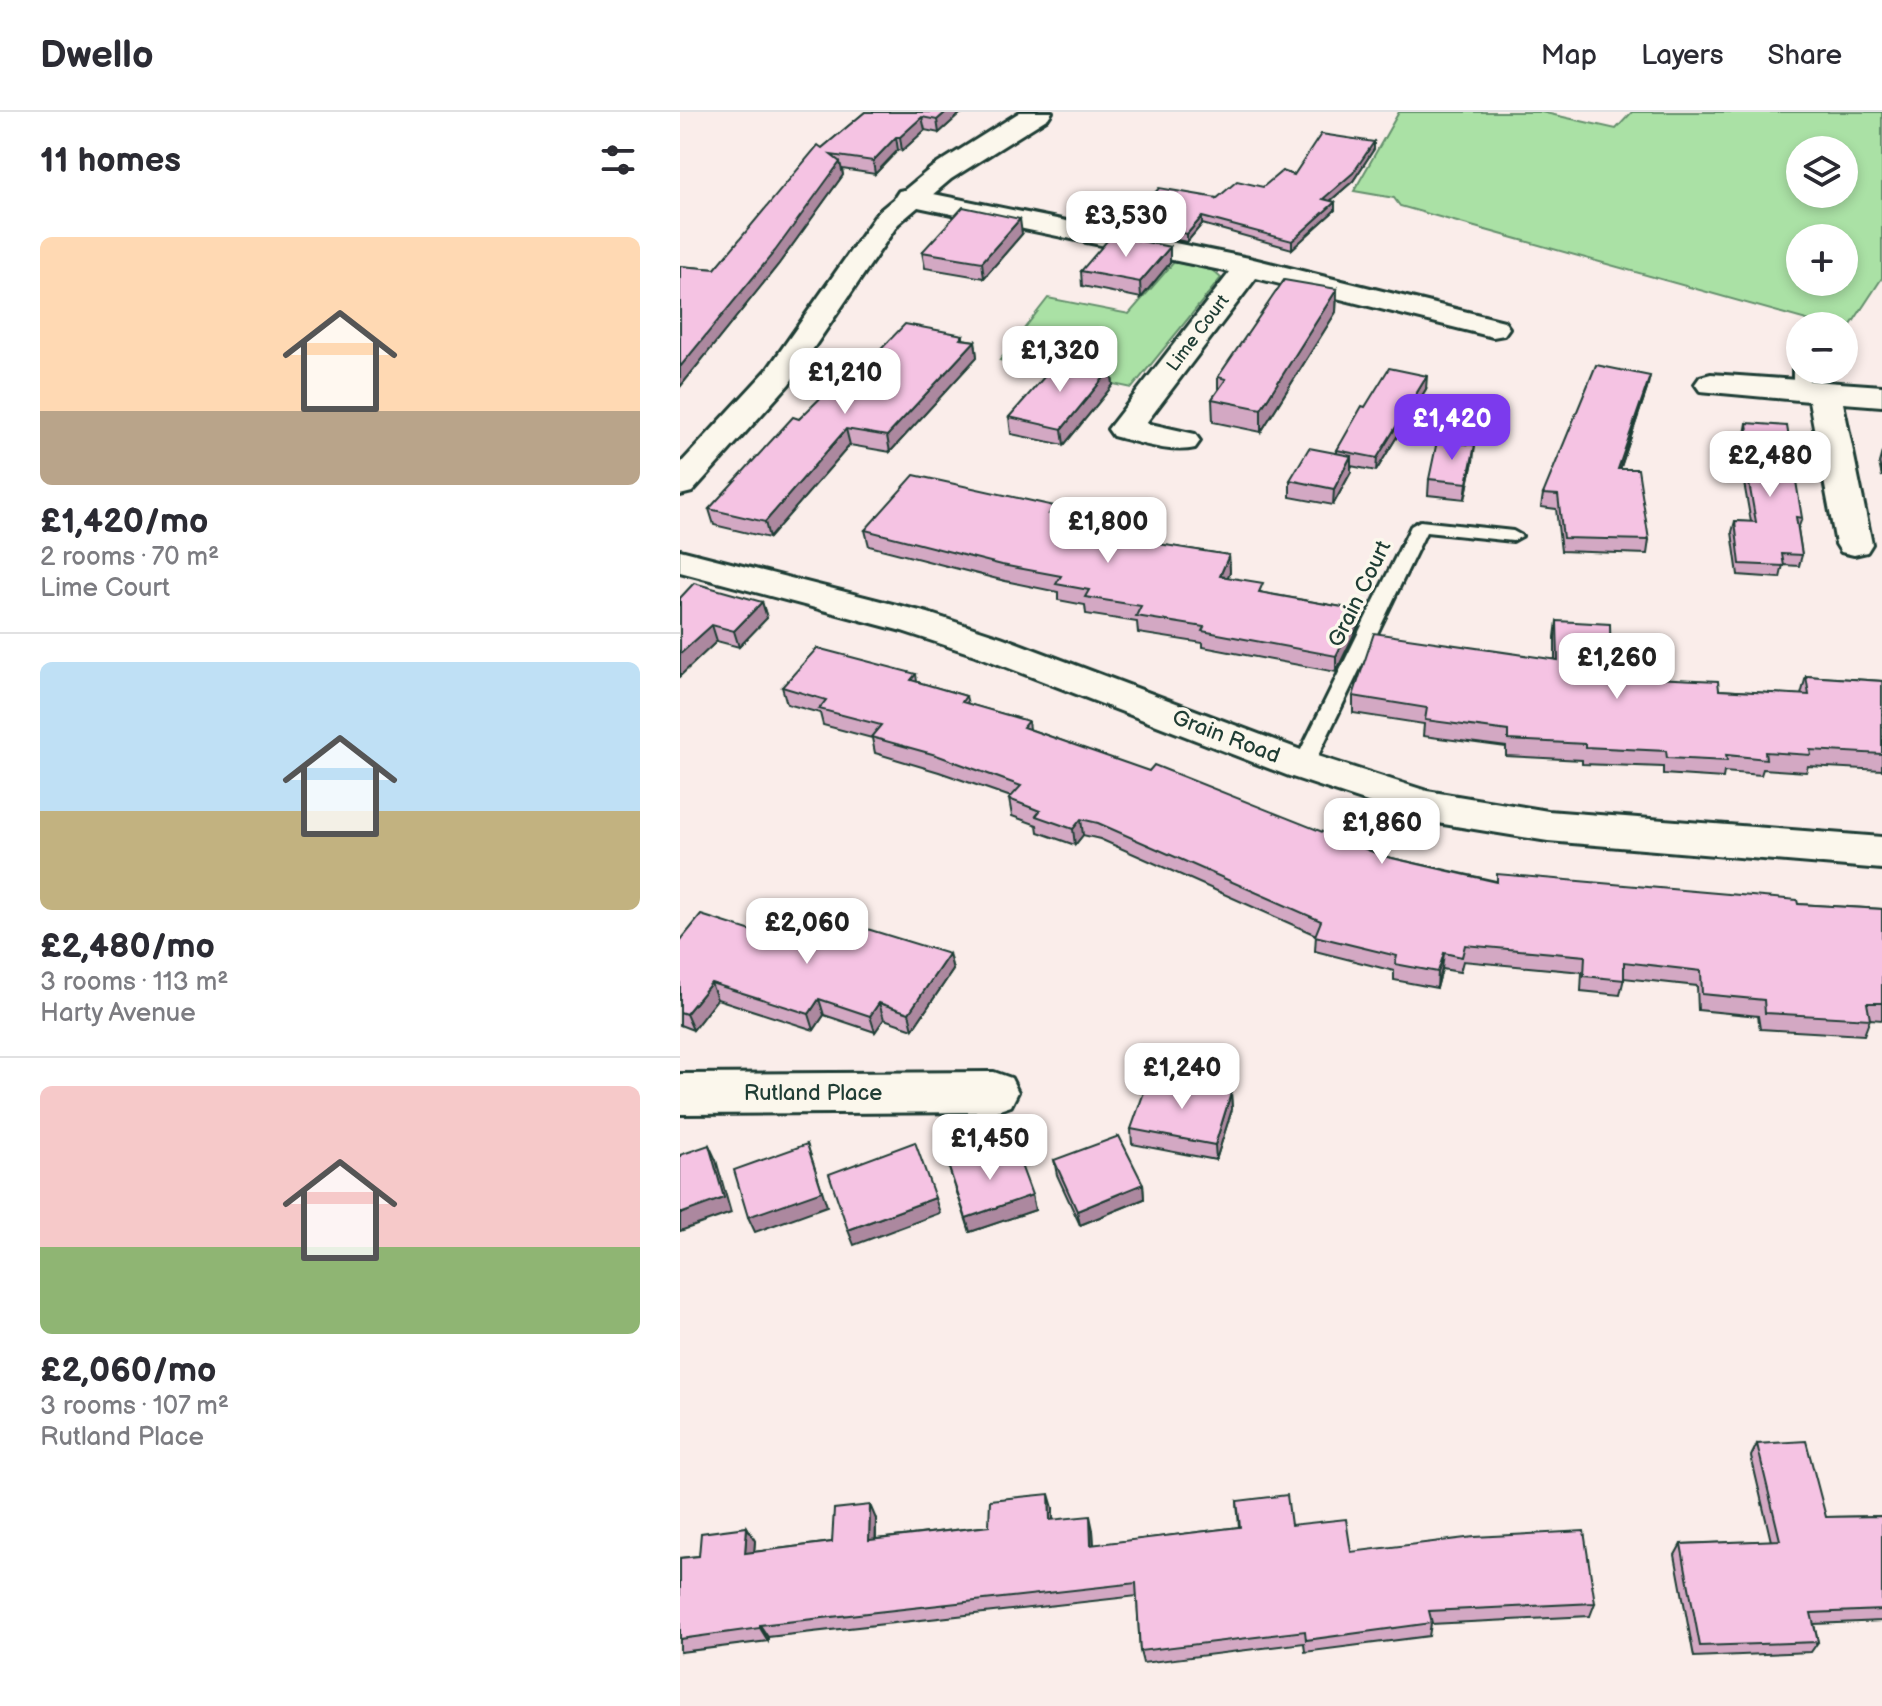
<!DOCTYPE html>
<html lang="en">
<head>
<meta charset="utf-8">
<style>
  :root { --surface:#fff; --page:#f2f2f3; --text:#2b2b33; --muted:#7c7c81; --line:#e1e1e2; --accent:#7c3aed }
  body { margin:0; font-family:"Balsamiq Sans",sans-serif; background:var(--page); color:var(--text); height:100vh; display:flex; flex-direction:column; font-size:30px; white-space:nowrap }
  * { box-sizing:border-box; margin:0 }
  p { font-size:26px; color:var(--muted) }
  .icon { flex:none; width:44px; height:44px; fill:none; stroke:currentColor; stroke-width:2; stroke-linecap:round; stroke-linejoin:round }
  .map { position:relative; flex:1; overflow:hidden }
  .details { display:flex; flex-direction:column; background:var(--surface); width:680px }
  .details>* { flex:none }
  .controls { position:absolute; left:1106px; top:24px; display:grid; gap:16px }
  .controls a { display:grid; place-items:center; width:72px; height:72px; border-radius:50%; background:var(--surface); box-shadow:0 4px 12px #0003; font-size:40px }
  .price { position:absolute; translate:-50% -68px; padding:0 18px; border-radius:16px; background:#fff; color:#222; font-size:26px; line-height:52px; filter:drop-shadow(0 2px 4px #0008) }
  .price::after { content:''; position:absolute; left:50%; top:48px; width:24px; height:18px; margin-left:-12px; background:inherit; clip-path:polygon(0 0,100% 0,50% 100%) }
  .price.active { background:var(--accent); color:#fff }
  ul { padding:0; list-style:none }
  li { display:grid; align-content:center; gap:16px; height:424px; padding:0 40px }
  li+li { border-top:2px solid var(--line) }
  li span { display:grid; place-items:center; height:248px; border-radius:12px; color:#555 }
  li>.icon { margin-inline-start:auto }
  span .icon { width:144px; height:144px; fill:#fffc; stroke-width:1 }
  li b { font-size:34px }
  h2 { display:flex; justify-content:space-between; align-items:center; height:96px; padding:0 40px; font-size:34px }
  header { display:flex; align-items:center; gap:48px; box-sizing:border-box; height:112px; padding:0 40px; background:var(--surface); border-bottom:2px solid var(--line) }
  header strong { font-size:38px }
  nav { display:flex; gap:44px; margin-inline-start:auto; font-size:28px }
  main { display:flex; flex:1; min-height:0 }
  .map>svg:first-child { display:block }
</style>
</head>
<body>
<header>
<strong>Dwello</strong>
<nav><a>Map</a><a>Layers</a><a>Share</a></nav>
</header>
<main>
<section class="details">
<h2>11 homes<svg class="icon" aria-label="filters" viewBox="0 0 24 24"><path d="M4 7h16M4 17h16"/><circle cx="9" cy="7" r="2"/><circle cx="15" cy="17" r="2"/></svg></h2>
<ul>
<li><span style="background:linear-gradient(#ffd9b3 70%,#b9a48a 0)"><svg class="icon" aria-label="home" viewBox="0 0 24 24"><path d="M3 11l9-7 9 7M6 9v11h12V9"/></svg></span><div><b>£1,420/mo</b><p>2 rooms · 70 m²</p><p>Lime Court</p></div></li>
<li><span style="background:linear-gradient(#bfe0f5 60%,#c2b280 0)"><svg class="icon" aria-label="home" viewBox="0 0 24 24"><path d="M3 11l9-7 9 7M6 9v11h12V9"/></svg></span><div><b>£2,480/mo</b><p>3 rooms · 113 m²</p><p>Harty Avenue</p></div></li>
<li><span style="background:linear-gradient(#f6c9c9 65%,#8fb573 0)"><svg class="icon" aria-label="home" viewBox="0 0 24 24"><path d="M3 11l9-7 9 7M6 9v11h12V9"/></svg></span><div><b>£2,060/mo</b><p>3 rooms · 107 m²</p><p>Rutland Place</p></div></li>
</ul>
</section>
<div class="map">
<svg width="1202" height="1594" viewBox="0 0 1202 1594">
  <rect width="100%" height="100%" fill="#faedea"/>
  <filter id="ink" filterUnits="userSpaceOnUse"><feTurbulence type="fractalNoise" baseFrequency=".0125" numOctaves="2"/><feDisplacementMap in="SourceGraphic" scale="16" xChannelSelector="R" yChannelSelector="G"/><feConvolveMatrix kernelMatrix="1 2 1 2 8 2 1 2 1" color-interpolation-filters="sRGB"/></filter>
  <g filter="url(#ink)">
    <g fill="#aae1a5" stroke="#648f6c" stroke-width="2" fill-rule="evenodd">
      <path d="M 719,0 L 861,0 L 936,17 L 952,0 L 1202,0 L 1202,166 L 1167,219 L 1164,214 L 1148,214 L 720,94 L 714,86 L 674,79 ZM 1120,38 L 1164,38 L 1164,82 L 1120,82 ZM 1120,126 L 1164,126 L 1164,170 L 1120,170 Z"/>
      <path d="M 494,150 L 532,158 L 541,166 L 452,276 L 320,248 L 368,186 L 449,202 Z"/>
    </g>
    <g fill="none" stroke-linecap="round" stroke-linejoin="round">
      <defs>
        <g id="lane">
          <path d="M 1120,253 L 1120,258 L 1129,258 L 1129,278 L 1121,283 L 1113,278 L 1113,258 Z"/>
          <path d="M 740,409 L 833,419 L 842,424 L 833,429 L 746,420 L 633,654 L 630,659 L 616,659 L 613,654 L 731,414 Z"/>
        </g>
        <g id="street">
          <path d="M 229,77 L 569,146 L 824,209 L 829,216 L 824,223 L 813,225 L 576,166 L 466,311 L 515,322 L 520,329 L 515,336 C 490,342 458,330 433,324 L 428,317 L 550,160 L 219,91 L 215,85 L 219,79 Z"/>
          <path d="M 1031,262 L 1202,274 L 1202,294 L 1163,291 L 1192,432 L 1187,440 L 1174,443 L 1161,440 L 1156,432 L 1129,289 L 1020,279 L 1015,272 L 1020,265 Z"/>
          <path d="M 0,438 L 248,501 L 321,525 L 637,644 L 747,679 L 868,699 L 1202,725 L 1202,757 L 868,729 L 745,709 L 609,664 L 295,543 L 222,519 L 0,460 Z"/>
          <path d="M 314,960 L 331,966 L 338,980 L 331,994 L 314,1000 L 0,1002 L 0,962 Z"/>
        </g>
        <path id="secondary" d="M 340,0 L 372,0 L 368,6 L 271,67 L 218,112 L 109,272 L 12,380 L 0,383 L 0,352 L 87,258 L 198,100 L 251,56 Z"/>
      </defs>
      <use href="#lane" stroke="#1f3d34" stroke-width="6"/>
      <use href="#street" stroke="#1f3d34" stroke-width="6"/>
      <use href="#secondary" stroke="#1f3d34" stroke-width="6"/>
      <use href="#lane" fill="#fbf7ec" fill-rule="evenodd"/>
      <use href="#street" fill="#fbf7ec" fill-rule="evenodd"/>
      <use href="#secondary" fill="#fbf7ec" fill-rule="evenodd"/>
    </g>
    <g fill="#d3a8c3" stroke="#1f3d34" stroke-width="2">
      <path d="M 185,0 L 290,0 L 288,2 L 281,1 L 259,21 L 245,18 L 222,39 L 218,38 L 195,62 L 162,57 L 163,63 L 98,153 L 0,275 L 0,154 L 35,157 L 142,36 Z"/>
      <path d="M 694,30 L 694,37 L 673,69 L 650,89 L 655,90 L 655,98 L 612,137 L 522,112 L 507,130 L 450,119 L 449,111 L 583,75 Z"/>
      <path d="M 342,122 L 304,166 L 245,156 L 242,140 Z"/>
      <path d="M 490,135 L 490,151 L 461,186 L 402,174 L 401,159 Z"/>
      <path d="M 657,177 L 656,200 L 581,320 L 533,310 L 532,287 L 538,278 L 538,265 Z"/>
      <path d="M 283,223 L 283,227 L 295,229 L 297,245 L 210,340 L 170,333 L 89,426 L 34,413 L 29,397 L 119,307 L 186,253 Z"/>
      <path d="M 431,257 L 433,273 L 384,333 L 331,322 L 329,305 Z"/>
      <path d="M 746,277 L 696,359 L 671,354 L 671,360 L 653,393 L 610,385 L 610,368 L 657,341 L 657,338 L 685,295 Z"/>
      <path d="M 967,277 L 940,357 L 969,428 L 967,442 L 881,439 L 876,397 L 861,395 L 863,382 Z"/>
      <path d="M 1067,311 L 1122,406 L 1118,417 L 1122,443 L 1119,454 L 1103,453 L 1100,466 L 1058,463 L 1052,420 L 1055,409 L 1071,410 L 1061,354 L 1064,343 L 1067,343 L 1065,322 Z"/>
      <path d="M 1202,340 L 1202,365 L 1199,351 Z"/>
      <path d="M 793,349 L 785,387 L 748,383 L 749,367 Z"/>
      <path d="M 374,403 L 409,414 L 425,424 L 549,443 L 550,460 L 547,465 L 583,481 L 679,498 L 678,514 L 656,560 L 523,535 L 523,531 L 458,521 L 457,510 L 406,502 L 405,493 L 378,488 L 378,480 L 325,469 L 189,434 L 185,418 Z"/>
      <path d="M 0,486 L 82,490 L 87,506 L 59,535 L 37,529 L 0,564 Z"/>
      <path d="M 877,509 L 931,564 L 1039,578 L 1121,583 L 1126,564 L 1202,569 L 1202,658 L 1128,654 L 1126,660 L 1083,657 L 1081,663 L 1044,660 L 1043,666 L 983,662 L 983,655 L 902,652 L 902,648 L 826,644 L 826,635 L 743,624 L 744,612 L 673,601 L 673,584 L 875,547 L 875,525 Z"/>
      <path d="M 236,562 L 237,570 L 286,584 L 288,592 L 348,609 L 349,617 L 703,744 L 816,769 L 1118,792 L 1202,797 L 1202,908 L 1190,907 L 1184,923 L 1080,917 L 1078,904 L 1018,898 L 1017,874 L 944,866 L 940,883 L 901,879 L 902,860 L 783,849 L 780,860 L 762,857 L 757,876 L 714,868 L 714,859 L 635,839 L 636,823 L 420,727 L 403,723 L 395,733 L 358,720 L 357,713 L 332,704 L 329,687 L 331,685 L 259,660 L 195,641 L 192,626 L 143,613 L 140,601 L 107,592 L 102,575 Z"/>
      <path d="M 0,829 L 113,832 L 269,842 L 273,858 L 233,917 L 204,907 L 195,920 L 144,903 L 134,918 L 37,887 L 13,918 L 0,913 Z"/>
      <path d="M 551,981 L 552,997 L 536,1048 L 452,1032 L 451,1017 Z"/>
      <path d="M 374,1048 L 463,1072 L 464,1087 L 400,1113 L 377,1063 Z"/>
      <path d="M 269,1056 L 352,1083 L 355,1098 L 290,1120 Z"/>
      <path d="M 1077,1332 L 1146,1405 L 1202,1404 L 1202,1509 L 1134,1512 L 1138,1530 L 1131,1540 L 1014,1545 L 995,1443 L 1001,1432 L 1091,1429 L 1071,1344 Z"/>
      <path d="M 557,1389 L 671,1440 L 915,1491 L 910,1504 L 751,1512 L 749,1524 L 625,1540 L 624,1531 L 463,1551 L 460,1539 L 457,1484 L 88,1525 L 88,1529 L 0,1540 L 0,1446 L 19,1444 L 67,1415 L 75,1429 L 74,1440 L 152,1430 L 196,1407 L 196,1427 L 309,1414 L 373,1396 L 373,1408 L 413,1418 L 414,1433 L 559,1415 Z"/>
    </g>
    <g fill="#ac889f" stroke="#1f3d34" stroke-width="2">
      <path d="M 266,0 L 281,0 L 281,1 L 259,21 L 257,8 Z"/>
      <path d="M 242,5 L 245,18 L 222,39 L 220,25 Z"/>
      <path d="M 216,25 L 218,38 L 195,62 L 193,49 Z"/>
      <path d="M 694,30 L 694,37 L 673,69 L 643,95 L 643,87 Z"/>
      <path d="M 160,50 L 163,63 L 98,153 L 0,275 L 0,255 Z"/>
      <path d="M 655,90 L 655,98 L 612,137 L 612,129 Z"/>
      <path d="M 522,105 L 522,112 L 507,130 L 507,122 Z"/>
      <path d="M 340,107 L 342,122 L 304,166 L 302,150 Z"/>
      <path d="M 490,135 L 490,151 L 461,186 L 460,170 Z"/>
      <path d="M 657,177 L 656,200 L 581,320 L 581,297 Z"/>
      <path d="M 295,229 L 297,245 L 210,340 L 207,324 Z"/>
      <path d="M 431,257 L 433,273 L 384,333 L 382,317 Z"/>
      <path d="M 747,264 L 746,277 L 696,359 L 697,346 Z"/>
      <path d="M 970,264 L 967,277 L 936,370 L 938,357 Z"/>
      <path d="M 166,317 L 170,333 L 89,426 L 85,410 Z"/>
      <path d="M 795,333 L 793,349 L 785,387 L 787,371 Z"/>
      <path d="M 671,344 L 671,360 L 653,393 L 654,377 Z"/>
      <path d="M 549,443 L 550,460 L 541,480 L 540,464 Z"/>
      <path d="M 82,490 L 87,506 L 59,535 L 54,519 Z"/>
      <path d="M 679,498 L 678,514 L 656,560 L 656,544 Z"/>
      <path d="M 32,513 L 37,529 L 0,564 L 0,542 Z"/>
      <path d="M 401,707 L 403,723 L 395,733 L 393,717 Z"/>
      <path d="M 764,841 L 762,857 L 757,876 L 758,860 Z"/>
      <path d="M 269,842 L 273,858 L 233,917 L 229,901 Z"/>
      <path d="M 31,871 L 37,887 L 13,918 L 6,902 Z"/>
      <path d="M 139,887 L 144,903 L 134,918 L 129,902 Z"/>
      <path d="M 199,891 L 204,907 L 195,920 L 190,904 Z"/>
      <path d="M 551,981 L 552,997 L 536,1048 L 535,1033 Z"/>
      <path d="M 127,1032 L 147,1094 L 75,1120 L 68,1105 Z"/>
      <path d="M 29,1033 L 36,1048 L 51,1101 L 0,1119 L 0,1102 Z"/>
      <path d="M 463,1072 L 464,1087 L 400,1113 L 397,1099 Z"/>
      <path d="M 352,1083 L 355,1098 L 290,1120 L 286,1106 Z"/>
      <path d="M 255,1086 L 260,1101 L 174,1133 L 168,1118 Z"/>
      <path d="M 369,1382 L 373,1396 L 373,1422 L 370,1408 Z"/>
      <path d="M 190,1393 L 196,1407 L 195,1441 L 189,1428 Z"/>
      <path d="M 410,1404 L 413,1418 L 414,1447 L 411,1433 Z"/>
      <path d="M 67,1415 L 75,1429 L 73,1454 L 65,1441 Z"/>
      <path d="M 80,1513 L 88,1525 L 88,1529 L 80,1516 Z"/>
    </g>
    <g fill="#f5c3e3" stroke="#1f3d34" stroke-width="2">
      <path d="M 185,0 L 266,0 L 257,8 L 242,5 L 220,25 L 216,25 L 193,49 L 151,43 L 160,50 L 95,139 L 0,255 L 0,154 L 35,157 L 138,33 L 142,36 Z"/>
      <path d="M 641,22 L 694,30 L 673,61 L 643,87 L 655,90 L 612,129 L 522,105 L 507,122 L 449,111 L 479,76 L 537,86 L 535,88 L 557,69 L 583,75 L 602,59 L 614,63 Z"/>
      <path d="M 283,95 L 340,107 L 302,150 L 242,140 Z"/>
      <path d="M 432,123 L 490,135 L 460,170 L 401,159 Z"/>
      <path d="M 604,168 L 657,177 L 581,297 L 532,287 L 546,267 L 538,265 Z"/>
      <path d="M 225,212 L 283,223 L 280,227 L 295,229 L 207,324 L 166,317 L 85,410 L 29,397 L 113,305 L 119,307 L 176,251 L 186,253 Z"/>
      <path d="M 379,248 L 431,257 L 382,317 L 329,305 Z"/>
      <path d="M 916,253 L 970,264 L 938,357 L 958,357 L 969,428 L 883,426 L 878,383 L 863,382 Z"/>
      <path d="M 709,256 L 747,264 L 697,346 L 657,338 L 682,294 L 685,295 Z"/>
      <path d="M 1067,311 L 1107,314 L 1122,406 L 1116,405 L 1122,443 L 1102,442 L 1104,454 L 1060,452 L 1055,409 L 1076,410 L 1064,343 L 1071,343 Z"/>
      <path d="M 757,329 L 795,333 L 787,371 L 749,367 Z"/>
      <path d="M 629,336 L 671,344 L 654,377 L 610,368 Z"/>
      <path d="M 234,363 L 374,394 L 369,402 L 408,409 L 405,414 L 424,417 L 421,423 L 549,443 L 540,464 L 583,471 L 579,480 L 679,498 L 656,544 L 522,519 L 524,515 L 456,504 L 461,494 L 405,485 L 409,478 L 376,472 L 381,464 L 322,453 L 185,418 Z"/>
      <path d="M 14,471 L 82,490 L 54,519 L 32,513 L 0,542 L 0,486 Z"/>
      <path d="M 877,509 L 930,512 L 931,564 L 1038,569 L 1039,578 L 1129,583 L 1126,564 L 1202,569 L 1202,642 L 1130,638 L 1131,643 L 1085,640 L 1086,647 L 1046,643 L 1047,649 L 987,646 L 986,639 L 905,635 L 905,632 L 828,628 L 828,619 L 745,608 L 747,596 L 673,584 L 694,521 L 878,548 Z"/>
      <path d="M 137,536 L 236,562 L 231,568 L 286,584 L 282,590 L 348,609 L 343,615 L 469,659 L 474,653 L 703,744 L 817,770 L 817,762 L 1117,788 L 1118,792 L 1202,797 L 1202,891 L 1187,891 L 1190,907 L 1085,901 L 1084,888 L 1022,882 L 1021,859 L 944,850 L 944,868 L 904,864 L 905,844 L 785,833 L 782,845 L 764,841 L 758,860 L 715,852 L 717,844 L 635,824 L 641,809 L 418,711 L 401,707 L 393,717 L 356,704 L 360,699 L 329,687 L 341,674 L 256,643 L 191,625 L 201,613 L 139,597 L 146,588 L 102,575 Z"/>
      <path d="M 135,801 L 269,842 L 229,901 L 199,891 L 190,904 L 139,887 L 129,902 L 31,871 L 6,902 L 0,900 L 0,829 L 21,803 L 113,832 Z"/>
      <path d="M 469,966 L 551,981 L 535,1033 L 451,1017 Z"/>
      <path d="M 439,1024 L 463,1072 L 397,1099 L 374,1048 Z"/>
      <path d="M 235,1030 L 255,1086 L 168,1118 L 149,1062 Z"/>
      <path d="M 127,1032 L 142,1079 L 68,1105 L 54,1058 Z"/>
      <path d="M 29,1033 L 44,1086 L 0,1102 L 0,1043 Z"/>
      <path d="M 334,1034 L 352,1083 L 286,1106 L 269,1056 Z"/>
      <path d="M 1126,1329 L 1146,1405 L 1202,1404 L 1202,1498 L 1131,1501 L 1138,1530 L 1020,1534 L 1001,1432 L 1100,1428 L 1077,1332 Z"/>
      <path d="M 369,1382 L 370,1408 L 410,1404 L 411,1433 L 560,1415 L 557,1389 L 607,1383 L 611,1413 L 666,1407 L 671,1440 L 794,1425 L 904,1419 L 915,1491 L 749,1499 L 752,1511 L 626,1528 L 625,1519 L 460,1539 L 456,1471 L 80,1513 L 80,1516 L 0,1527 L 0,1446 L 19,1444 L 21,1421 L 67,1415 L 65,1441 L 152,1430 L 154,1397 L 190,1393 L 189,1428 L 309,1414 L 310,1388 Z"/>
    </g>
  </g>
  <g text-anchor="middle" dominant-baseline="central" stroke-width="7" stroke-linejoin="round" paint-order="stroke">
    <g font-size="18" fill="#1f3d34" stroke="#fbf7ec">
      <text transform="translate(518 221) rotate(-53)">Lime Court</text>
    </g>
    <g font-size="22" fill="#1f3d34" stroke="#fbf7ec">
      <text transform="translate(680 482) rotate(-64)">Grain Court</text>
      <text transform="translate(546 625) rotate(21)">Grain Road</text>
      <text x="133" y="981">Rutland Place</text>
    </g>
  </g>
</svg>
<div class="controls">
<a><svg class="icon" aria-label="layers" viewBox="0 0 24 24"><path d="M12 4l9 5-9 5-9-5zM3 14l9 5 9-5"/></svg></a>
<a>+</a>
<a>−</a>
</div>
<b class="price" style="left:446px;top:147px">£3,530</b>
<b class="price" style="left:380px;top:282px">£1,320</b>
<b class="price" style="left:165px;top:304px">£1,210</b>
<b class="price active" style="left:772px;top:350px">£1,420</b>
<b class="price" style="left:1090px;top:387px">£2,480</b>
<b class="price" style="left:428px;top:453px">£1,800</b>
<b class="price" style="left:937px;top:589px">£1,260</b>
<b class="price" style="left:702px;top:754px">£1,860</b>
<b class="price" style="left:127px;top:854px">£2,060</b>
<b class="price" style="left:502px;top:999px">£1,240</b>
<b class="price" style="left:310px;top:1070px">£1,450</b>
</div>
</main>
</body>
</html>
